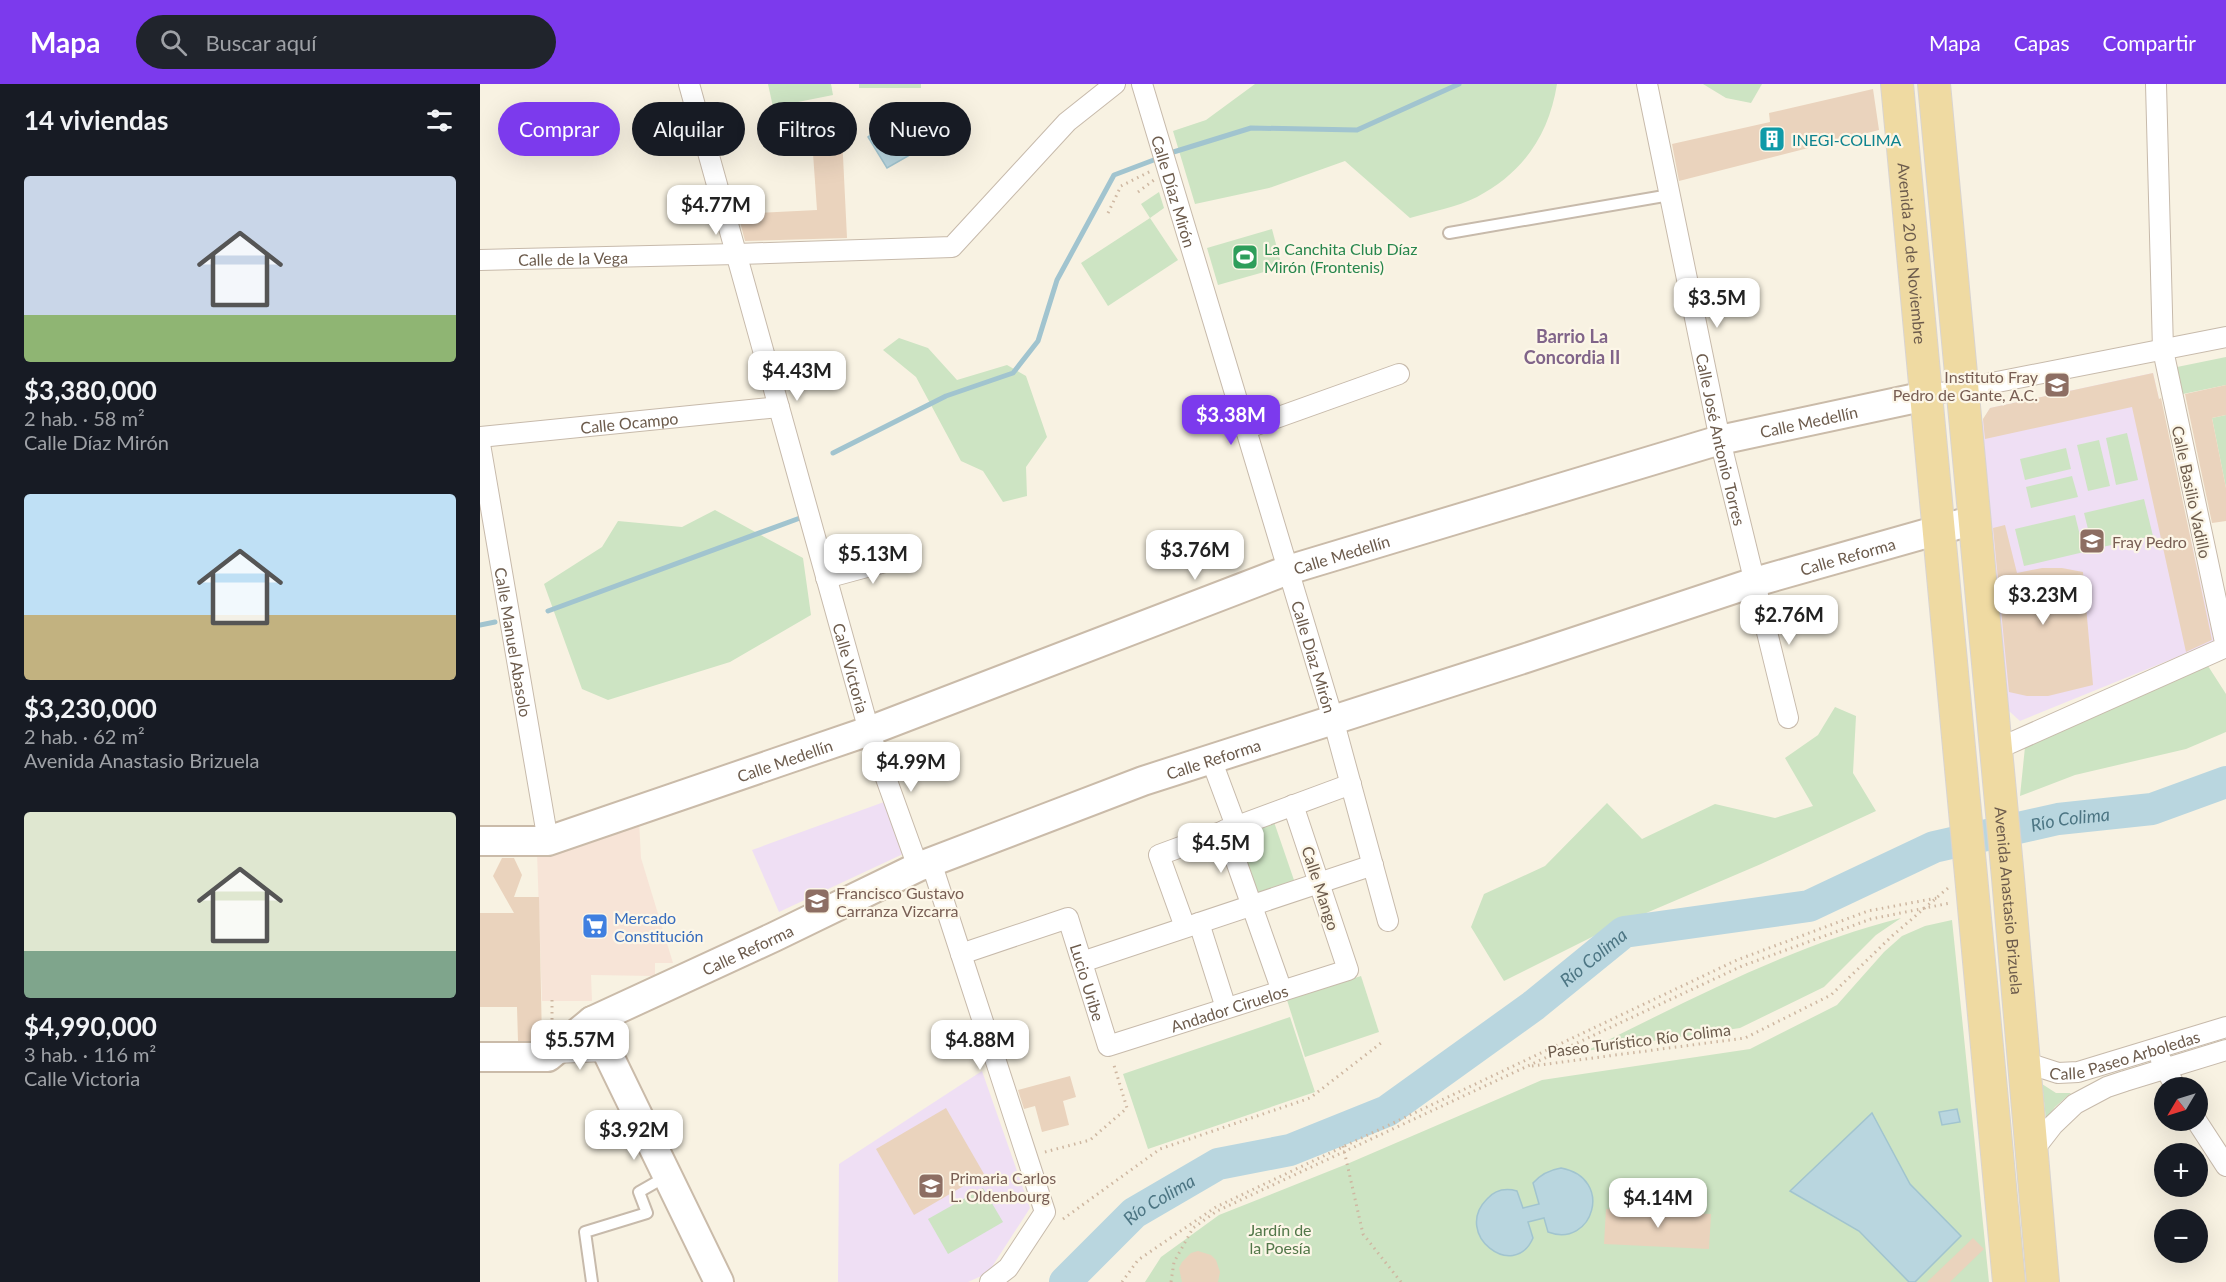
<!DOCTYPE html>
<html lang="es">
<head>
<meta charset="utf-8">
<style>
  :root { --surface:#171b24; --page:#20242c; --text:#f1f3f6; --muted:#9ea1a6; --accent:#7c3aed }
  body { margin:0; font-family:Lato,sans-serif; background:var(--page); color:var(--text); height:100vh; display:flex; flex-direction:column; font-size:22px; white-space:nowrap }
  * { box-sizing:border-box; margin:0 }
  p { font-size:20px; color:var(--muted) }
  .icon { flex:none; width:33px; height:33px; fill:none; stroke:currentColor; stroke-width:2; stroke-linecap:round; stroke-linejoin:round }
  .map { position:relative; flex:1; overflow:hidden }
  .panel { display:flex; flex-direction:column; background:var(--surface); width:480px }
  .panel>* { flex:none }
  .banner { position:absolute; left:18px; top:18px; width:570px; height:54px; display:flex; gap:12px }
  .needle { width:39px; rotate:232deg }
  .controls { position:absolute; left:1674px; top:993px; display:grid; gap:12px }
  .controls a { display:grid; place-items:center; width:54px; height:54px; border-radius:50%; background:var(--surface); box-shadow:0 6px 24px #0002; font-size:30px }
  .price { position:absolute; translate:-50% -51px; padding:0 14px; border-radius:12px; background:#fff; color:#222; font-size:20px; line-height:39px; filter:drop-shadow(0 2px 3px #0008) }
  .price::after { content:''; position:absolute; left:50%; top:36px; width:18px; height:14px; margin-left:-9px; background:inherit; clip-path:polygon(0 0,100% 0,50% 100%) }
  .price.current { background:var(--accent); color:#fff }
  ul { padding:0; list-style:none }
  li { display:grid; align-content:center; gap:12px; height:318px; padding:0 24px }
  li span { display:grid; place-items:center; height:186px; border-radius:6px; color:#555 }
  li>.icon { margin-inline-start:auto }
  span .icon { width:108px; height:108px; fill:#fffc; stroke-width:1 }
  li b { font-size:26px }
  h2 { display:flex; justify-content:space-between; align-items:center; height:72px; padding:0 24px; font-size:26px }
  .pill { padding:0 21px; border-radius:27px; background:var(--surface); box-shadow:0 6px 24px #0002; font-size:21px; line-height:54px }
  .pill.current { background:var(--accent); color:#fff }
  header { display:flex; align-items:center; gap:36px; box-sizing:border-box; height:84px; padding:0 30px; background:var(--accent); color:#fff }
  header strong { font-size:28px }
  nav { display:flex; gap:33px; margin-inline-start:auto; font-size:21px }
  .search { width:420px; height:54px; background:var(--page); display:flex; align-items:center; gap:15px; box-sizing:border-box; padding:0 21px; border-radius:33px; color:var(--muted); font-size:22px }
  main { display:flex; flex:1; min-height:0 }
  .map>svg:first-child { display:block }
</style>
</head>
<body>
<header>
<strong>Mapa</strong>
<div class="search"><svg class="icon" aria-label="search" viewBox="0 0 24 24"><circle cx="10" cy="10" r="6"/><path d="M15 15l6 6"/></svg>Buscar aquí</div>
<nav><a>Mapa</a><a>Capas</a><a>Compartir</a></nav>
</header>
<main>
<section class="panel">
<h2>14 viviendas<svg class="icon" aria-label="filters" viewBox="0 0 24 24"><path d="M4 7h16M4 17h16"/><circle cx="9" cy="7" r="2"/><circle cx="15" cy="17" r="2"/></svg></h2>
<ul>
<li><span style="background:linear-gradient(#c9d6e8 75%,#8fb573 0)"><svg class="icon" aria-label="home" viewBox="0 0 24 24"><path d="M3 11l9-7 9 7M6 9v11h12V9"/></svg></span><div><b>$3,380,000</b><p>2 hab. · 58 m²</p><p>Calle Díaz Mirón</p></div></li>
<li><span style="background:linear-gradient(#bfe0f5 65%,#c2b280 0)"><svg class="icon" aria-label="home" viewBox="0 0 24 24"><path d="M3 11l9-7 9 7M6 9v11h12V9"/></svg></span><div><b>$3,230,000</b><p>2 hab. · 62 m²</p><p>Avenida Anastasio Brizuela</p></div></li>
<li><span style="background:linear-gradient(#dfe7d0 75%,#7fa58c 0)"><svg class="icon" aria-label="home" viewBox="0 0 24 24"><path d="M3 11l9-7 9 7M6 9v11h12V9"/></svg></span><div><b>$4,990,000</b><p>3 hab. · 116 m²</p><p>Calle Victoria</p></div></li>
</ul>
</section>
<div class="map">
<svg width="1746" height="1198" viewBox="0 0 1746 1198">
  <rect width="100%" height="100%" fill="#f8f2e2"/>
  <path fill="#f7e4d7" d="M 159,736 L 161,774 L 193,879 L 175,879 L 175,892 L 111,891 L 112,917 L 62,917 L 57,768 Z"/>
  <g fill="#efdff4">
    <path d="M 1673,289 L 1734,558 L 1540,637 L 1529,627 L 1502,338 L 1510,324 Z"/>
    <path d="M 404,718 L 423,770 L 299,828 L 272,766 Z"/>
    <path d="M 502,987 L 550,1124 L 508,1189 L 488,1198 L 358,1198 L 359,1080 Z"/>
  </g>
  <g fill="#cde4c3">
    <path d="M 288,0 L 351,0 L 353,11 L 293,23 Z"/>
    <rect x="379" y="0" width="62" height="4"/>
    <path d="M 775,0 L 1077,0 C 1069,51 1043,89 997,113 C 977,123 951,128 930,134 L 865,77 L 789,104 L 715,120 L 693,47 L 726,36 Z"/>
    <path d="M 1223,0 L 1282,0 L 1271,19 L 1246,14 Z"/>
    <path d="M 679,108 L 684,124 L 670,134 L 698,176 L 628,222 L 601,179 L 670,134 L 661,120 Z"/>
    <path d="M 792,145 L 802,183 L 738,201 L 727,164 Z"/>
    <path d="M 419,254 L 448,264 L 477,296 L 527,281 L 546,292 L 567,353 L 546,383 L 547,412 L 523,418 L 503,387 L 481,377 L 436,293 L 403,266 Z"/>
    <path d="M 1746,273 L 1746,301 L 1703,310 L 1697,283 Z"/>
    <path d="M 1746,331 L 1746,404 L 1732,334 Z"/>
    <path d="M 1647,349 L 1658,396 L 1636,401 L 1626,354 Z"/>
    <path d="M 1619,356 L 1630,402 L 1608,407 L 1597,361 Z"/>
    <path d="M 1586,364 L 1591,385 L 1545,396 L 1540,375 Z"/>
    <path d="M 1592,392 L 1598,413 L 1551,424 L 1546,403 Z"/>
    <path d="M 1664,415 L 1673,452 L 1613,465 L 1604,429 Z"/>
    <path d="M 235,426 L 323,474 L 331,531 L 250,578 L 128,616 L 102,605 L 64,500 L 122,463 L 138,437 L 202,443 Z"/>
    <path d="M 1595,431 L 1604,468 L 1544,482 L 1535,445 Z"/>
    <path d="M 1728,582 L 1746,610 L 1746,648 L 1706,665 L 1595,691 L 1540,712 L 1545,663 Z"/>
    <path d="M 1355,623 L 1376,632 L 1373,689 L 1396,727 L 1281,780 L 1124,847 L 1024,897 L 991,843 L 1004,810 L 1065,782 L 1127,719 L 1162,755 L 1235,720 L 1295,734 L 1333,722 L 1305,674 L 1338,651 Z"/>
    <path d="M 793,735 L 816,802 L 775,816 L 752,749 Z"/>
    <path d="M 1421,834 L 1396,851 L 1344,903 L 1260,944 L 1106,967 C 1208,917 1310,862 1421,834 Z"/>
    <path d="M 1472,836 L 1509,1198 L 665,1198 L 681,1173 L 739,1131 L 867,1080 L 1062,996 L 1270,965 L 1357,921 L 1404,868 L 1422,852 L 1445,842 Z"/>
    <path d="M 881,892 L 899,948 L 825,973 L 807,916 Z"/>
    <path d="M 810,933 L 835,1008 L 668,1065 L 643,990 Z"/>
    <path d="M 1562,1000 L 1576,1009 L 1591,1009 L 1575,1023 L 1566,1035 Z"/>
    <path d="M 503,1104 L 523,1138 L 468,1170 L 448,1135 Z"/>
  </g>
  <g fill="#b9d6df" stroke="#a1c4cf" stroke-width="1.5">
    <path d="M 411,35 L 421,47 L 447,41 L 449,60 L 407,84 L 388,53 Z"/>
    <path d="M 1477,1025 L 1480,1038 L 1462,1041 L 1459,1028 Z"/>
    <path d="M 1392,1029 L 1430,1100 L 1481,1152 L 1435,1198 L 1429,1198 L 1379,1147 L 1310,1107 Z"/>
    <path d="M 1081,1084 C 1135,1094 1113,1165 1068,1148 L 1064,1134 L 1048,1138 L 1053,1154 C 1034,1198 972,1150 1007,1115 C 1015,1106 1026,1104 1037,1107 L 1043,1124 L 1059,1120 L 1053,1099 C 1061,1090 1069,1086 1081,1084 Z"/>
  </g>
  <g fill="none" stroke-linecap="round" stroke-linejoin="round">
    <g stroke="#a1c4cf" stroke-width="5">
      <path d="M 687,70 L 771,44 L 877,46 L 979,0"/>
      <path d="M 353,369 L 466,312 L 533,289 L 558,257 L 577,196 L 634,91 L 679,74"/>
      <path d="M 68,527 L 320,434"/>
      <path d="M 0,541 L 15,538"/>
    </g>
    <path stroke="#b9d6df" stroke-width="32" id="s1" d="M 585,1198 L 654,1129 L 738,1080 L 810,1066 L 907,1027 L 1053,922 L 1144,848 L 1329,822 L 1454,763 L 1578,735 L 1672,725 L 1746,698"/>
  </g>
  <g fill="#ead3bd">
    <path d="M 1393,5 L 1399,46 L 1199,97 L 1192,60 L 1290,38 L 1289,29 Z"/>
    <path d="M 253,38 L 255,62 L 239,63 L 232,39 Z"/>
    <path d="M 362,52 L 367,154 L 265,157 L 258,130 L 337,126 L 332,55 Z"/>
    <path d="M 1673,289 L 1679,315 L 1681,314 L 1732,556 L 1706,568 L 1652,323 L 1505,355 L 1503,335 L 1510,324 Z"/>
    <path d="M 1746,301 L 1746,331 L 1732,334 L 1746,404 L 1746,437 L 1732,439 L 1705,310 Z"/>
    <path d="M 1525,441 L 1537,489 L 1562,484 L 1582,484 L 1603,488 L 1613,601 L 1568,612 L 1547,612 L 1529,608 L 1513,444 Z"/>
    <path d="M 22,774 L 34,774 L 42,791 L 34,813 L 59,813 L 62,957 L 38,957 L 37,923 L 0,923 L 0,829 L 34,829 L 13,792 Z"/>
    <path d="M 590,992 L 596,1013 L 583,1017 L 589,1041 L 562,1048 L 555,1022 L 544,1025 L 538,1006 Z"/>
    <path d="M 466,1024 L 504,1090 L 434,1131 L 396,1065 Z"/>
    <path d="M 1126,1125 L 1231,1130 L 1229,1165 L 1124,1160 Z"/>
    <path d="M 1493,1154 L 1504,1165 L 1470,1198 L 1447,1198 Z"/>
    <path d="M 718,1167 L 731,1171 L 736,1176 L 740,1188 L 738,1198 L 702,1198 L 699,1184 L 702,1178 L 711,1169 Z"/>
  </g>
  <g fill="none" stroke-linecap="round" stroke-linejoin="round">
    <defs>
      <g id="lane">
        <path d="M 969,149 L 1190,111"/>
        <path d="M 112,1198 L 105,1148 L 167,1129 L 159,1108 L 187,1092"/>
      </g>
      <g id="street">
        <path id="s2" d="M 209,0 L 389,647 L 438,783"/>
        <path id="s3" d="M 662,0 L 853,635 L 908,837"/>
        <path id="s4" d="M 1167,0 L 1240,356 L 1308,634"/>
        <path id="s5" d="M 0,176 L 257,170 L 472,163 L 587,38 L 635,0"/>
        <path d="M 1446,312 L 1746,253"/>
        <path d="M 765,345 L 919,290"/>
        <path id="s6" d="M 0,353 L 299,323"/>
        <path id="s7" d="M 0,360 L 68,757"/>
        <path d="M 346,494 L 431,471"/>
        <path d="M 1515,666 L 1746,563 L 1683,266 L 1676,0"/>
        <path d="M 731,675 L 756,742"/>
        <path d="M 745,746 L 802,907"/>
        <path d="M 451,778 L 565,1128 L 528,1184 L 510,1198"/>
        <path d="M 719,839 L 746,924"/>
        <path d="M 705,843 L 679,771 L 871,700"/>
        <path id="s8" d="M 481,870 L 588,834 L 628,962 L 868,886 L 813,721"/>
        <path d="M 602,878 L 893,781"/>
        <path d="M 73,969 L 127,967"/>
        <path d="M 1681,976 L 1696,1004"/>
        <path id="s9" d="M 1544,978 L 1578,989 L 1598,988 L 1746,943"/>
        <path d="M 1716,1036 L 1746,1082"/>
        <path d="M 1552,1068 L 1573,1041 L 1595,1020 L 1627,1003 L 1645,997 L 1746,966"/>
      </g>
      <g id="secondary">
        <path id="s10" d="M 0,757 L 68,757 L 389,647 L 808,486 L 1240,356 L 1446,312"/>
        <path d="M 112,937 L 239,1198"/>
        <path id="s11" d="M 0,973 L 68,973 L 112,937 L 294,853 L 438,783 L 663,697 L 1046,574 L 1275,498 L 1494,436"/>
      </g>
      <g id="primary">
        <path id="s12" d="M 1417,0 L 1529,1198"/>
        <path id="s13" d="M 1454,0 L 1528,794 L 1563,1198"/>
      </g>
    </defs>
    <use href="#lane" stroke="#c7baab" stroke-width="14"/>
    <use href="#street" stroke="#c7baab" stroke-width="22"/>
    <use href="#secondary" stroke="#cabba9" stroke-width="32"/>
    <use href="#primary" stroke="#d9d4d0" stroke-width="34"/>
    <g stroke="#ceb7a1" stroke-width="3" stroke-dasharray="1.5 4.5" stroke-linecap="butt">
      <path d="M 658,108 L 674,96"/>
      <path d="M 628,129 L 641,102 L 671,87"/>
      <path d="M 72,916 L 72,942"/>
      <path d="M 1052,982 L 1265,954 L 1351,911 L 1412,852 L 1468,804"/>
      <path d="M 863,1062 L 883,1150 L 921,1198"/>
      <path d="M 565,1068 L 610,1056 L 647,1024 L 633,978"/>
      <path d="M 583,1135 L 680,1065 L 830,1014 L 901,959"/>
      <path d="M 642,1198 L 658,1176 L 736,1123 L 1257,876 L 1388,827 L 1457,814"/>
      <path d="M 691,1198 L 694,1178 L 713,1144 L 737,1127 L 1262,882 L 1391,835 L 1470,819"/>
    </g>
    <use href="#lane" stroke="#fff" stroke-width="10"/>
    <use href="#street" stroke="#fff" stroke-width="20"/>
    <use href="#secondary" stroke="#fff" stroke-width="28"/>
    <use href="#primary" stroke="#efdaa2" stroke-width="32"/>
  </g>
  <defs>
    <symbol id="building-square" viewBox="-11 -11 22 22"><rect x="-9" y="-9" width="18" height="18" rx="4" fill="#0f9aa8" stroke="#fcf6e7"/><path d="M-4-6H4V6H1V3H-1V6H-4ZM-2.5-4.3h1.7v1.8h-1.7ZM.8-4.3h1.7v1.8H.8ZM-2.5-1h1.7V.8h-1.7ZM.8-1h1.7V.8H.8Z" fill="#fff"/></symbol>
    <symbol id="stadium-square" viewBox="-11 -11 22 22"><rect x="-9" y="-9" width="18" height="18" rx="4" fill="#2e9e5b" stroke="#fcf6e7"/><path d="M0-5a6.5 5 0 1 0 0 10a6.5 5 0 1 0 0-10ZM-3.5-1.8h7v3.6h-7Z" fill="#fff"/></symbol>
    <symbol id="university-square" viewBox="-11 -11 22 22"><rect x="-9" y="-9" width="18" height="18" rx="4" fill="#8d6e63" stroke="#fcf6e7"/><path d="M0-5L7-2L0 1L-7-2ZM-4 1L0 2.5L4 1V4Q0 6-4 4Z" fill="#fff"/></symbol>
    <symbol id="school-square" viewBox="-11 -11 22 22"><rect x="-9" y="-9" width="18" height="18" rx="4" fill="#8d6e63" stroke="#fcf6e7"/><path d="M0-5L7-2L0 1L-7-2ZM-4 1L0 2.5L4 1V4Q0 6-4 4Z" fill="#fff"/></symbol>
    <symbol id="supermarket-square" viewBox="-11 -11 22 22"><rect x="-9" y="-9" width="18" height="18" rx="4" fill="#3f7fe0" stroke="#fcf6e7"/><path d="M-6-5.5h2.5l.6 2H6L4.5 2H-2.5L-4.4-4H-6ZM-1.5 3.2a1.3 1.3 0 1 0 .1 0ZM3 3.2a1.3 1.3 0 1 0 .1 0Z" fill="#fff"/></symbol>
  </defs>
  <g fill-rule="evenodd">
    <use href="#building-square" x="1277" y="40" width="30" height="30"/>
    <use href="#stadium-square" x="750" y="158" width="30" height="30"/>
    <use href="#university-square" x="1562" y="286" width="30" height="30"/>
    <use href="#school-square" x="1597" y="442" width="30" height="30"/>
    <use href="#school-square" x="322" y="802" width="30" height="30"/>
    <use href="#supermarket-square" x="100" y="827" width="30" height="30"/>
    <use href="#school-square" x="436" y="1087" width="30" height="30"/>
  </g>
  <g text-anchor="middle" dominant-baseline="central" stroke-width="4.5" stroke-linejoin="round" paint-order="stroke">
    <g font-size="16" fill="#0d838f" stroke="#fcf6e7" text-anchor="start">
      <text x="1312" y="55">INEGI-COLIMA</text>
    </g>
    <g font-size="16" fill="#6c5b4c" stroke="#fcf6e7">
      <text stroke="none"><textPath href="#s3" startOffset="112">Calle Díaz Mirón</textPath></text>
      <text stroke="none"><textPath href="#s12" startOffset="170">Avenida 20 de Noviembre</textPath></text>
      <text stroke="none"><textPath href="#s5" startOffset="93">Calle de la Vega</textPath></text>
      <text stroke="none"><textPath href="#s10" startOffset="1398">Calle Medellín</textPath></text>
      <text stroke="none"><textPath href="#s6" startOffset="150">Calle Ocampo</textPath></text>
      <text stroke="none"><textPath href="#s4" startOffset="363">Calle José Antonio Torres</textPath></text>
      <text transform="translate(1712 408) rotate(78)">Calle Basilio Vadillo</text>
      <text stroke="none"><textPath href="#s10" startOffset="912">Calle Medellín</textPath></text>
      <text stroke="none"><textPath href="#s11" startOffset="1466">Calle Reforma</textPath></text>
      <text stroke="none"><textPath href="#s7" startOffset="201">Calle Manuel Abasolo</textPath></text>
      <text stroke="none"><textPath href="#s3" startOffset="598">Calle Díaz Mirón</textPath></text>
      <text stroke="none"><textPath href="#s2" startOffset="606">Calle Victoria</textPath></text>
      <text stroke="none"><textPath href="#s11" startOffset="800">Calle Reforma</textPath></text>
      <text stroke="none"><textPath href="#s10" startOffset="318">Calle Medellín</textPath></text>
      <text transform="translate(841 804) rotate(72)">Calle Mango</text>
      <text stroke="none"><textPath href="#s13" startOffset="820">Avenida Anastasio Brizuela</textPath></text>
      <text stroke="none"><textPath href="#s11" startOffset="296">Calle Reforma</textPath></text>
      <text stroke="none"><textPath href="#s8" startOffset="180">Lucio Uribe</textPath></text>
      <text stroke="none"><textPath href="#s8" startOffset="374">Andador Ciruelos</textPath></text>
      <text transform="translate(1159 956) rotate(-7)">Paseo Turístico Río Colima</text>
      <text stroke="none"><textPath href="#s9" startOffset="105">Calle Paseo Arboledas</textPath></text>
    </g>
    <g font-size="16" fill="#27864d" stroke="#fcf6e7" text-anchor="start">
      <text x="784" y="164">La Canchita Club Díaz<tspan x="784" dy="18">Mirón (Frontenis)</tspan></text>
    </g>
    <g font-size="16" fill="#785e54" stroke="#fcf6e7" text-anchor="start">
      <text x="1558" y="292" text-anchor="end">Instituto Fray<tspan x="1558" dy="18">Pedro de Gante, A.C.</tspan></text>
      <text x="1632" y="457">Fray Pedro</text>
      <text x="356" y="808">Francisco Gustavo<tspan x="356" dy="18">Carranza Vizcarra</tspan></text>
      <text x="470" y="1093">Primaria Carlos<tspan x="470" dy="18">L. Oldenbourg</tspan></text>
    </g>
    <g font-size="16" fill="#366cbe" stroke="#fcf6e7" text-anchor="start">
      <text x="134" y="833">Mercado<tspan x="134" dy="18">Constitución</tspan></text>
    </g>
    <g font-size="16" fill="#527749" stroke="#fcf6e7">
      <text x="800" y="1145">Jardín de<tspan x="800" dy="18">la Poesía</tspan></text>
    </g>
    <g font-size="18" font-weight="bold" fill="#806489" stroke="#fcf6e7">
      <text x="1092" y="252">Barrio La<tspan x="1092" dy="21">Concordia II</tspan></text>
    </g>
    <g font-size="18" font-style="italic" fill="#4c7583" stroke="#fcf6e7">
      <text stroke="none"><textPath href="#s1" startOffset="1134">Río Colima</textPath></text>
      <text stroke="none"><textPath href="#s1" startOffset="630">Río Colima</textPath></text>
      <text stroke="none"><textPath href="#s1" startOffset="126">Río Colima</textPath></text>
    </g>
  </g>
</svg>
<div class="controls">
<a><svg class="needle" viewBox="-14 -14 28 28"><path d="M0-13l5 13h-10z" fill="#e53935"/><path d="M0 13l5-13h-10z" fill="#9ea1a6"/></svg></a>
<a>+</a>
<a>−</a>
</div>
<b class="price" style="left:236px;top:152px">$4.77M</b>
<b class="price" style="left:1237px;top:245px">$3.5M</b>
<b class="price" style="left:317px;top:318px">$4.43M</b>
<b class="price current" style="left:751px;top:362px">$3.38M</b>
<b class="price" style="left:715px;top:497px">$3.76M</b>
<b class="price" style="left:393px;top:501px">$5.13M</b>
<b class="price" style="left:1563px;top:542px">$3.23M</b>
<b class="price" style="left:1309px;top:562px">$2.76M</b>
<b class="price" style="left:431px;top:709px">$4.99M</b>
<b class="price" style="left:741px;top:790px">$4.5M</b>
<b class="price" style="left:100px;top:987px">$5.57M</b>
<b class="price" style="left:500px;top:987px">$4.88M</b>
<b class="price" style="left:154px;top:1077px">$3.92M</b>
<b class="price" style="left:1178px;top:1145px">$4.14M</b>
<div class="banner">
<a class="pill current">Comprar</a>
<a class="pill">Alquilar</a>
<a class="pill">Filtros</a>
<a class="pill">Nuevo</a>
</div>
</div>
</main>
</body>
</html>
